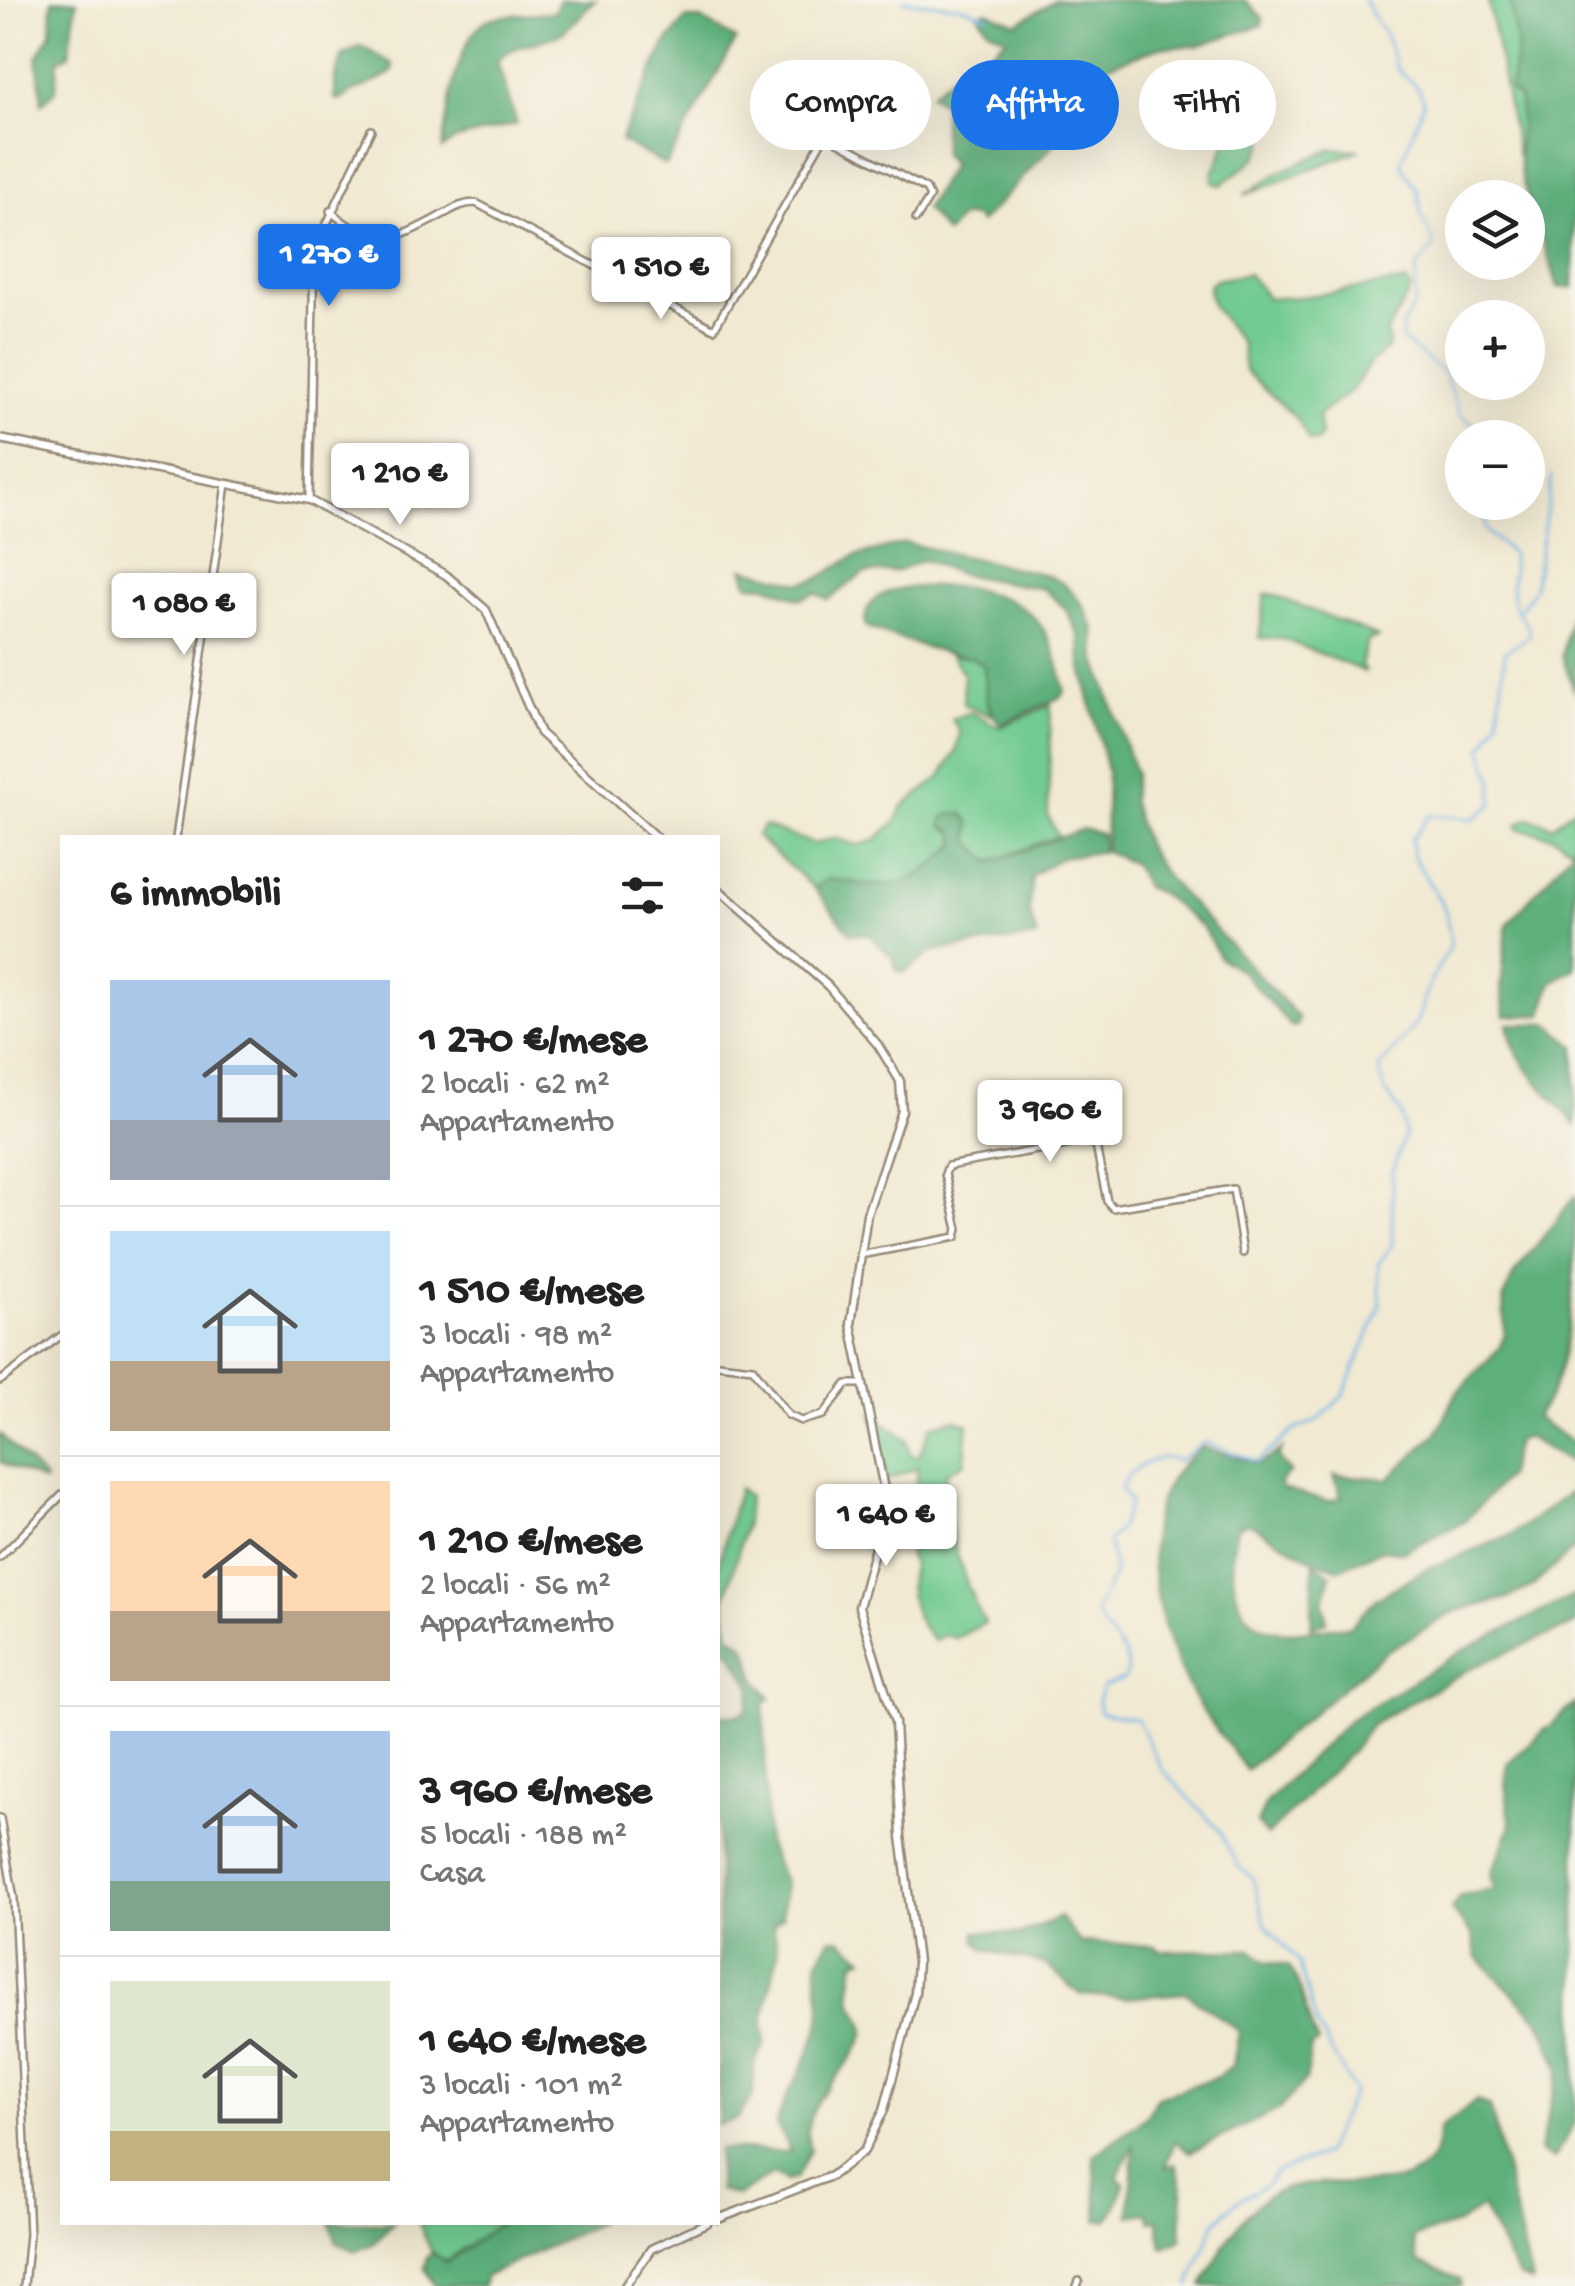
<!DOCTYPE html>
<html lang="it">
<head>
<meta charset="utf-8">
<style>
  :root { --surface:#fff; --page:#f6f6f6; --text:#222; --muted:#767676; --line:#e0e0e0; --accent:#1a73e8 }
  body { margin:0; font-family:"Gochi Hand",sans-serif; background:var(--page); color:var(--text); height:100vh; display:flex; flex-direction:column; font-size:38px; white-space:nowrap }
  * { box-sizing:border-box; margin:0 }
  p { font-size:32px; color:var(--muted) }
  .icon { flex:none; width:55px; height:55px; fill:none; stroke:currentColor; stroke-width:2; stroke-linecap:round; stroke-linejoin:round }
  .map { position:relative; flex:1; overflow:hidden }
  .drawer { position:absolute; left:60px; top:835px; width:660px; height:1390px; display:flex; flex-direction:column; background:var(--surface); border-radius:0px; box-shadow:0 10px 40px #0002 }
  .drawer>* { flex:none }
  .hud { position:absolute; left:750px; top:60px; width:675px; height:90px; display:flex; gap:20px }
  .tools { position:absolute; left:1445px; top:180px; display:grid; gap:20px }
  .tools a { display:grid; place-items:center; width:100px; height:100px; border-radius:50%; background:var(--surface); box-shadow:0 10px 40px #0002; font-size:50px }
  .price { position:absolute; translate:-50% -85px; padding:0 22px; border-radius:10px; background:#fff; color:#222; font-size:32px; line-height:65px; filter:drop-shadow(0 2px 5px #0008) }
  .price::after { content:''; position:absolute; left:50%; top:60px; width:30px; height:22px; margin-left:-15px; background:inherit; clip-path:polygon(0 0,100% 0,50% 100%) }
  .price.current { background:var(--accent); color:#fff }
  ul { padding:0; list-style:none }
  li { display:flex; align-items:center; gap:30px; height:250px; padding:0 50px }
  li+li { border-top:2px solid var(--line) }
  li span { display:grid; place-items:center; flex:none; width:280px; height:200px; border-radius:0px; color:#555 }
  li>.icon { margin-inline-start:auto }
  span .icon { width:120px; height:120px; fill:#fffc; stroke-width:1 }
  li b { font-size:42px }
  h2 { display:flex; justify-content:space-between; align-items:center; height:120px; padding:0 50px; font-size:42px }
  .pill { padding:0 35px; border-radius:45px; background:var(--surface); box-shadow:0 10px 40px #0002; font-size:35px; line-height:90px }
  .pill.current { background:var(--accent); color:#fff }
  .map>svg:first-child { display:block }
</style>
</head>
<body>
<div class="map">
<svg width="1575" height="2286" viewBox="0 0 1575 2286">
  <rect width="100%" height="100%" fill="#f7f3e8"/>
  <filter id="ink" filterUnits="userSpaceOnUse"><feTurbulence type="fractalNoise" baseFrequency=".01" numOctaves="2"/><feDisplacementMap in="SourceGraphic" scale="20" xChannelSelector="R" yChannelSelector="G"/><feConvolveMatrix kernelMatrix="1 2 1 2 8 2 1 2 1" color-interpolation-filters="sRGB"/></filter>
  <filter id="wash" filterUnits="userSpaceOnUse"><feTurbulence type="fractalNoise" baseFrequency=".0048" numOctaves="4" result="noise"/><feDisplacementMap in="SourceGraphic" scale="40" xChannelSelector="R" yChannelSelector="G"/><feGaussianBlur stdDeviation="2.25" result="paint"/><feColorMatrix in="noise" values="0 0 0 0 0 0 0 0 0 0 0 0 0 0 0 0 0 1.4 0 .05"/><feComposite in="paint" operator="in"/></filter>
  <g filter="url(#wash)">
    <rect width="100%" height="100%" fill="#f1e9d2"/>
    <g fill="#72cb92" stroke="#567a58" stroke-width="2.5">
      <path d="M 1488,0 L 1510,0 L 1517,49 L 1510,91 L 1519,97 L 1523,117 L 1518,157 Z"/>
      <path d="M 1240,98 L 1259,122 L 1265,142 L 1257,157 L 1221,185 L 1214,183 L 1212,176 L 1232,128 L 1223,101 Z"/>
      <path d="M 1332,149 L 1360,150 L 1244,195 L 1279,172 Z"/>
      <path d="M 1248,274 L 1268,298 C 1316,299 1358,286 1406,282 L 1411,289 L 1387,332 L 1389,347 L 1371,362 L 1352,390 L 1318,416 L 1321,435 L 1316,442 L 1309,441 L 1298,420 L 1245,371 L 1241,343 L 1212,305 L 1208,286 L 1215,280 Z"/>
      <path d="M 1271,594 L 1378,637 L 1367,641 L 1361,666 L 1366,672 L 1283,639 L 1259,638 L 1265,595 Z"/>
      <path d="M 950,654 L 971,657 L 985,666 L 991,715 L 964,705 L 963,674 Z"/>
      <path d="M 1051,705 L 1048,816 L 1058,836 L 991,862 L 970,842 L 970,822 L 963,814 L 954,832 L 957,844 C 906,892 897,890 828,879 L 814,888 L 756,836 L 764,826 L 814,844 L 833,838 L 858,845 L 874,841 L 896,822 L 903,806 L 940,778 L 956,752 L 960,732 L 952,719 L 971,712 L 1000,727 Z"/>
      <path d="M 1575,807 L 1573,849 L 1552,836 L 1519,829 L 1517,824 L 1529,818 L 1553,826 Z"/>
      <path d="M 872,1414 L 907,1439 L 910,1454 L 918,1457 L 932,1426 L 953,1419 L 968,1424 L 965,1462 L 946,1473 C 942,1516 964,1586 985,1623 L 956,1638 L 944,1635 L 934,1641 C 913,1621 904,1591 913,1563 L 909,1557 L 918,1467 L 887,1480 Z"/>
      <path d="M 739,1488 L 748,1496 L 746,1522 L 725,1600 L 718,1594 L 718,1566 Z"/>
      <path d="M 419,2223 L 502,2223 L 443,2262 L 432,2253 Z"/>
    </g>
    <g fill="#5daf7c" stroke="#4c6c4d" stroke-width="2.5">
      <path d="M 52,0 L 77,0 L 69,55 L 58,60 L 56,90 L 42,103 L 37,57 L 51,33 Z"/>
      <path d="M 560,0 L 596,0 C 584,9 569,29 562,33 C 541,46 512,41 497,62 L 517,124 L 456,139 L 442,149 C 447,118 456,32 490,19 C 509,13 534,14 554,12 Z"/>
      <path d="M 1055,0 L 1245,0 L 1263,18 L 1262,25 L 1197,46 L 1160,47 L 1089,72 L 1079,81 L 1087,98 L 1068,129 L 980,223 L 975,217 L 961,217 L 946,234 L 925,209 L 952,164 L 943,154 L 943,104 L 930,94 L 973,57 L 987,55 L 1007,38 L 988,29 L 978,14 L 986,11 L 1017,23 Z"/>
      <path d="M 1510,0 L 1575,0 L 1573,288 L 1558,287 C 1547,250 1529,210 1521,175 C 1515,149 1524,123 1519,97 L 1510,91 L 1517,49 Z"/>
      <path d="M 686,19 L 701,19 L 736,40 L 666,165 L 620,141 L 664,46 Z"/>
      <path d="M 361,46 L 393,64 L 393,71 C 377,86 358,85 341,100 L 335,99 L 335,77 L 343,55 Z"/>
      <path d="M 905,543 L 1047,575 L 1064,584 L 1084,606 L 1094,628 L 1096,658 L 1135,773 L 1131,801 L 1146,846 L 1169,880 L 1299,1018 L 1297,1026 L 1292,1027 L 1241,971 L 1220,958 L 1203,928 L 1160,893 L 1145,887 L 1133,864 L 1105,851 L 1107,771 L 1081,663 L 1080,638 L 1066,609 L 1044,589 L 959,574 L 924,560 L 898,571 L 864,573 L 828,600 L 816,593 L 800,599 L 766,585 L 748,584 L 743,568 L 800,583 L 817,579 L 853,557 Z"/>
      <path d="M 956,586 C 1030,599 1050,618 1065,692 L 1061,697 L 1001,724 C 983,708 986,689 984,666 L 971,657 C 959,659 876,633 865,625 C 863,580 926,588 956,586 Z"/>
      <path d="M 1575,592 L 1575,693 L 1562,656 Z"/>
      <path d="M 950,814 L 963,814 L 970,822 L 970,842 L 991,862 L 1083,829 L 1102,834 L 1102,852 L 1061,857 L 1032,876 L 1029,910 L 1037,937 L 934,951 L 903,973 L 897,971 L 893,959 L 869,934 L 850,933 L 814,888 L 828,879 C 896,889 906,892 957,844 L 954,832 L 943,827 L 943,818 Z"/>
      <path d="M 1575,847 L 1575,969 L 1552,982 L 1542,1015 L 1505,1016 L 1501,987 L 1507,925 Z"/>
      <path d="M 1508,1024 L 1550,1024 L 1575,1047 L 1575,1125 C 1552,1093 1513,1067 1508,1024 Z"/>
      <path d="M 1575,1196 C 1575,1258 1575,1375 1535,1417 L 1575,1444 L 1575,1466 L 1527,1437 L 1516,1441 L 1508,1475 L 1464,1522 L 1402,1552 L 1380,1550 L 1340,1569 L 1313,1560 L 1248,1523 L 1238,1526 C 1227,1559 1229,1621 1273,1630 C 1299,1636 1323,1625 1349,1627 L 1376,1599 L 1424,1570 L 1511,1535 L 1575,1489 L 1575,1548 L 1533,1586 L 1508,1598 L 1456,1611 L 1385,1652 L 1246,1770 C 1226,1741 1199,1711 1185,1680 C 1152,1608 1125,1499 1203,1447 L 1260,1464 L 1282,1449 L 1278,1458 L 1290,1472 L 1280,1482 L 1281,1489 L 1327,1501 L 1341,1498 L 1334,1475 L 1388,1479 L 1437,1433 L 1457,1392 L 1499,1348 L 1505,1334 L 1503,1299 L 1514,1274 Z"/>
      <path d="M 0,1434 L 45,1479 L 44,1482 L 0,1462 Z"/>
      <path d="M 1314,1563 L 1331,1575 L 1323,1602 L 1327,1621 L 1311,1627 Z"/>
      <path d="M 718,1594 L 725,1600 L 730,1636 C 754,1647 747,1655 755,1676 C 758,1683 766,1690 770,1698 L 764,1703 L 767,1844 L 785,1883 L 782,1917 L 773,1924 L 778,1953 L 763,2021 L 765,2044 L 754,2064 L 753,2095 L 737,2119 L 718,2125 L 718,1715 L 738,1715 L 747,1710 L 752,1688 L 733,1655 L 719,1641 Z"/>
      <path d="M 1575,1595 L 1575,1624 L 1475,1666 L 1372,1724 L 1350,1753 L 1267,1836 L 1257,1824 L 1266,1802 L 1349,1720 L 1465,1649 Z"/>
      <path d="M 1575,1703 L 1575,2123 L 1553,2160 L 1539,2151 L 1560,2068 L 1540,2021 L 1476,1956 L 1473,1936 L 1451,1909 L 1460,1896 L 1494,1889 L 1491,1874 L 1511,1826 L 1505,1784 L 1508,1763 Z"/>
      <path d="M 1060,1917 L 1080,1942 L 1155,1946 L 1161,1951 L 1251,1950 L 1264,1961 L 1288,1966 C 1306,1989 1304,2018 1318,2043 L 1311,2047 L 1306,2080 L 1278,2110 L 1190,2152 L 1175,2141 L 1166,2167 L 1176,2164 L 1183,2191 L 1181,2239 L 1163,2248 L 1158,2220 L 1150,2221 L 1148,2213 L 1129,2216 L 1134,2144 L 1117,2178 L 1124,2183 C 1122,2194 1115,2210 1108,2220 L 1098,2220 L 1094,2155 L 1145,2118 L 1157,2097 L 1217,2077 L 1233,2066 L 1239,2031 L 1186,1993 L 1124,1998 L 1081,1995 L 1045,1964 L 985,1950 L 976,1941 L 976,1932 L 1021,1934 Z"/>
      <path d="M 831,1938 L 842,1940 L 864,1958 L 855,1962 C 853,1973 850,1991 853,2002 C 857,2015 870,2023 863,2038 C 847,2076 796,2104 810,2150 L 796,2178 L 787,2181 L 773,2174 L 737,2196 L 718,2190 L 718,2149 L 790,2152 L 777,2124 C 785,2091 809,2063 818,2029 C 830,1989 801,1980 831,1938 Z"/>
      <path d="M 1477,2100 L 1490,2106 L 1532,2282 L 1518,2277 L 1482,2207 L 1460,2223 L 1413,2238 L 1418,2262 L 1461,2280 L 1461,2286 L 1202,2286 C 1218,2255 1236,2220 1265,2198 C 1317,2161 1437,2218 1439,2129 Z"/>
      <path d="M 502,2222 L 599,2222 L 599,2223 L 486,2276 L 483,2286 L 435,2286 L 424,2268 L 427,2257 L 432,2253 L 447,2262 Z"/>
      <path d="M 330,2223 L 330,2222 L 394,2223 L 373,2244 L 356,2251 L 337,2243 Z"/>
    </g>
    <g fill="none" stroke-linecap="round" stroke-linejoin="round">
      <g stroke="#73b6e8" stroke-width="2.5">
        <path d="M 903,0 L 964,7 L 988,16"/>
        <path d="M 1364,0 L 1386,37 L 1397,69 L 1419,89 L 1424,102 L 1401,164 L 1418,191 L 1421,215 L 1435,245 L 1416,269 L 1415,303 L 1402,326 L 1402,340 L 1444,373 L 1460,415 L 1494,438"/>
        <path d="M 1534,588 L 1552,476"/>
        <path d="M 1519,611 L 1532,592"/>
        <path d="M 1189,2286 L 1215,2222 L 1238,2200 L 1268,2184 L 1276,2172 L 1324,2154 L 1354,2091 L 1317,2026 L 1299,1962 L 1266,1926 L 1253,1879 L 1238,1866 L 1219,1830 L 1161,1768 L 1137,1719 L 1100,1713 L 1098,1700 L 1103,1687 L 1124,1679 C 1138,1651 1102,1637 1096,1611 L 1115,1572 L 1108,1542 L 1120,1528 L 1130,1502 L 1120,1488 C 1129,1469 1157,1451 1178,1461 L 1205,1442 L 1257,1462 L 1294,1430 L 1318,1420 L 1343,1396 L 1381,1305 L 1378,1264 L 1392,1245 L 1392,1172 L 1405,1134 L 1402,1115 L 1384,1089 L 1379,1068 L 1417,1022 L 1428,986 L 1451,944 L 1445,909 L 1413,856 L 1411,840 L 1430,815 L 1473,819 L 1493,804 L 1493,780 L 1482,748 L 1498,721 L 1505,652 L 1530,635 C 1529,622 1518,618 1515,606 C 1509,587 1514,573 1512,554 L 1486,531 L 1480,502"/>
      </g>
    </g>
  </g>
  <g filter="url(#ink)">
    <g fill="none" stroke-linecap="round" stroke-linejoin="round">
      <defs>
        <g id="street">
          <path d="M 330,211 C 380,253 392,241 446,213 C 456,207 464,203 476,203 L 714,329 L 825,135 L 926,189 L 930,197 L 916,219"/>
          <path d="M 309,500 L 314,251 L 371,130"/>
          <path d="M 176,838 L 226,484"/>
          <path d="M 860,1255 L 956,1237 L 958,1229 L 945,1174 L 948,1166 L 1088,1141 L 1096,1146 L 1107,1201 L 1113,1208 L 1233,1189 L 1243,1253"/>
          <path d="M 718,1364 L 753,1368 L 788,1415 L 801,1421 L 823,1415 L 847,1384 L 860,1384"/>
          <path d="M 0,1381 L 62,1335"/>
          <path d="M 0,1557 L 62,1495"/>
          <path d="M 0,1818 L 14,1899 L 29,2234 L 24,2286"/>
          <path d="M 1077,2286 L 1079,2281"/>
        </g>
        <g id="secondary">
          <path d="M 0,439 L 309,500 L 446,575 L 486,610 L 540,733 L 657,838"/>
          <path d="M 718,889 L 828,986 L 878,1045 L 900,1081 L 902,1111 L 867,1214 L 851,1324 L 887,1504 L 859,1607 L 895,1722 L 901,1836 L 917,1962 L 915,1993 L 884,2110 L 864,2151 L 831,2176 L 718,2219"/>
          <path d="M 625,2286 L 651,2249 L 708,2222"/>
        </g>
      </defs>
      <use href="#street" stroke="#968a78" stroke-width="10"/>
      <use href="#secondary" stroke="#968a78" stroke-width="11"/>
      <use href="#street" stroke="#fff" stroke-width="5"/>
      <use href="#secondary" stroke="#fff" stroke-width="6"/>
    </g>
  </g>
</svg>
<div class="tools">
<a><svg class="icon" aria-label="layers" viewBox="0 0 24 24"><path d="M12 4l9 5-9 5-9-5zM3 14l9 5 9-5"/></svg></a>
<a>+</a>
<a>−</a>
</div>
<b class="price current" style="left:329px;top:309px">1 270 €</b>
<b class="price" style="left:661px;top:322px">1 510 €</b>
<b class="price" style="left:400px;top:528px">1 210 €</b>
<b class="price" style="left:184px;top:658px">1 080 €</b>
<b class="price" style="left:1050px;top:1165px">3 960 €</b>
<b class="price" style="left:886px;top:1569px">1 640 €</b>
<div class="hud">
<a class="pill">Compra</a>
<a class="pill current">Affitta</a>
<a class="pill">Filtri</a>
</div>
<section class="drawer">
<h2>6 immobili<svg class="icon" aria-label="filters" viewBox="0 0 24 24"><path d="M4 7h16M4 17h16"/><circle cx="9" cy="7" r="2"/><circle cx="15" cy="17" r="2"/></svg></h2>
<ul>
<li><span style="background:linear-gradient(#a9c7e8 70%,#9aa5b1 0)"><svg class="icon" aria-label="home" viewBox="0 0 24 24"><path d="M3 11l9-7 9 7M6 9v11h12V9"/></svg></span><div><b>1 270 €/mese</b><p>2 locali · 62 m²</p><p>Appartamento</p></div></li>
<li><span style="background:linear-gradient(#bfe0f5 65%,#b9a48a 0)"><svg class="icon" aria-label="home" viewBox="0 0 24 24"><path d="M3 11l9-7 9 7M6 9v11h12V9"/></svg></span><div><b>1 510 €/mese</b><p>3 locali · 98 m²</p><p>Appartamento</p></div></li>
<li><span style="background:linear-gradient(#ffd9b3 65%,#b9a48a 0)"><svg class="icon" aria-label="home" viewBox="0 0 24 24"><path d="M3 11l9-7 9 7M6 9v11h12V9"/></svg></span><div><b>1 210 €/mese</b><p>2 locali · 56 m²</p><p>Appartamento</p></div></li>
<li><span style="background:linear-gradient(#a9c7e8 75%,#7fa58c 0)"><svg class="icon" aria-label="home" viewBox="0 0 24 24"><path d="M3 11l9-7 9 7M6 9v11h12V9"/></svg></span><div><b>3 960 €/mese</b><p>5 locali · 188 m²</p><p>Casa</p></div></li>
<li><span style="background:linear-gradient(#dfe7d0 75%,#c2b280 0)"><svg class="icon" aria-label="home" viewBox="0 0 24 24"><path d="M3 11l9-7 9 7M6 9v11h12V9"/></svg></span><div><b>1 640 €/mese</b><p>3 locali · 101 m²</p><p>Appartamento</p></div></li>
</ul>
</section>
</div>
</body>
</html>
